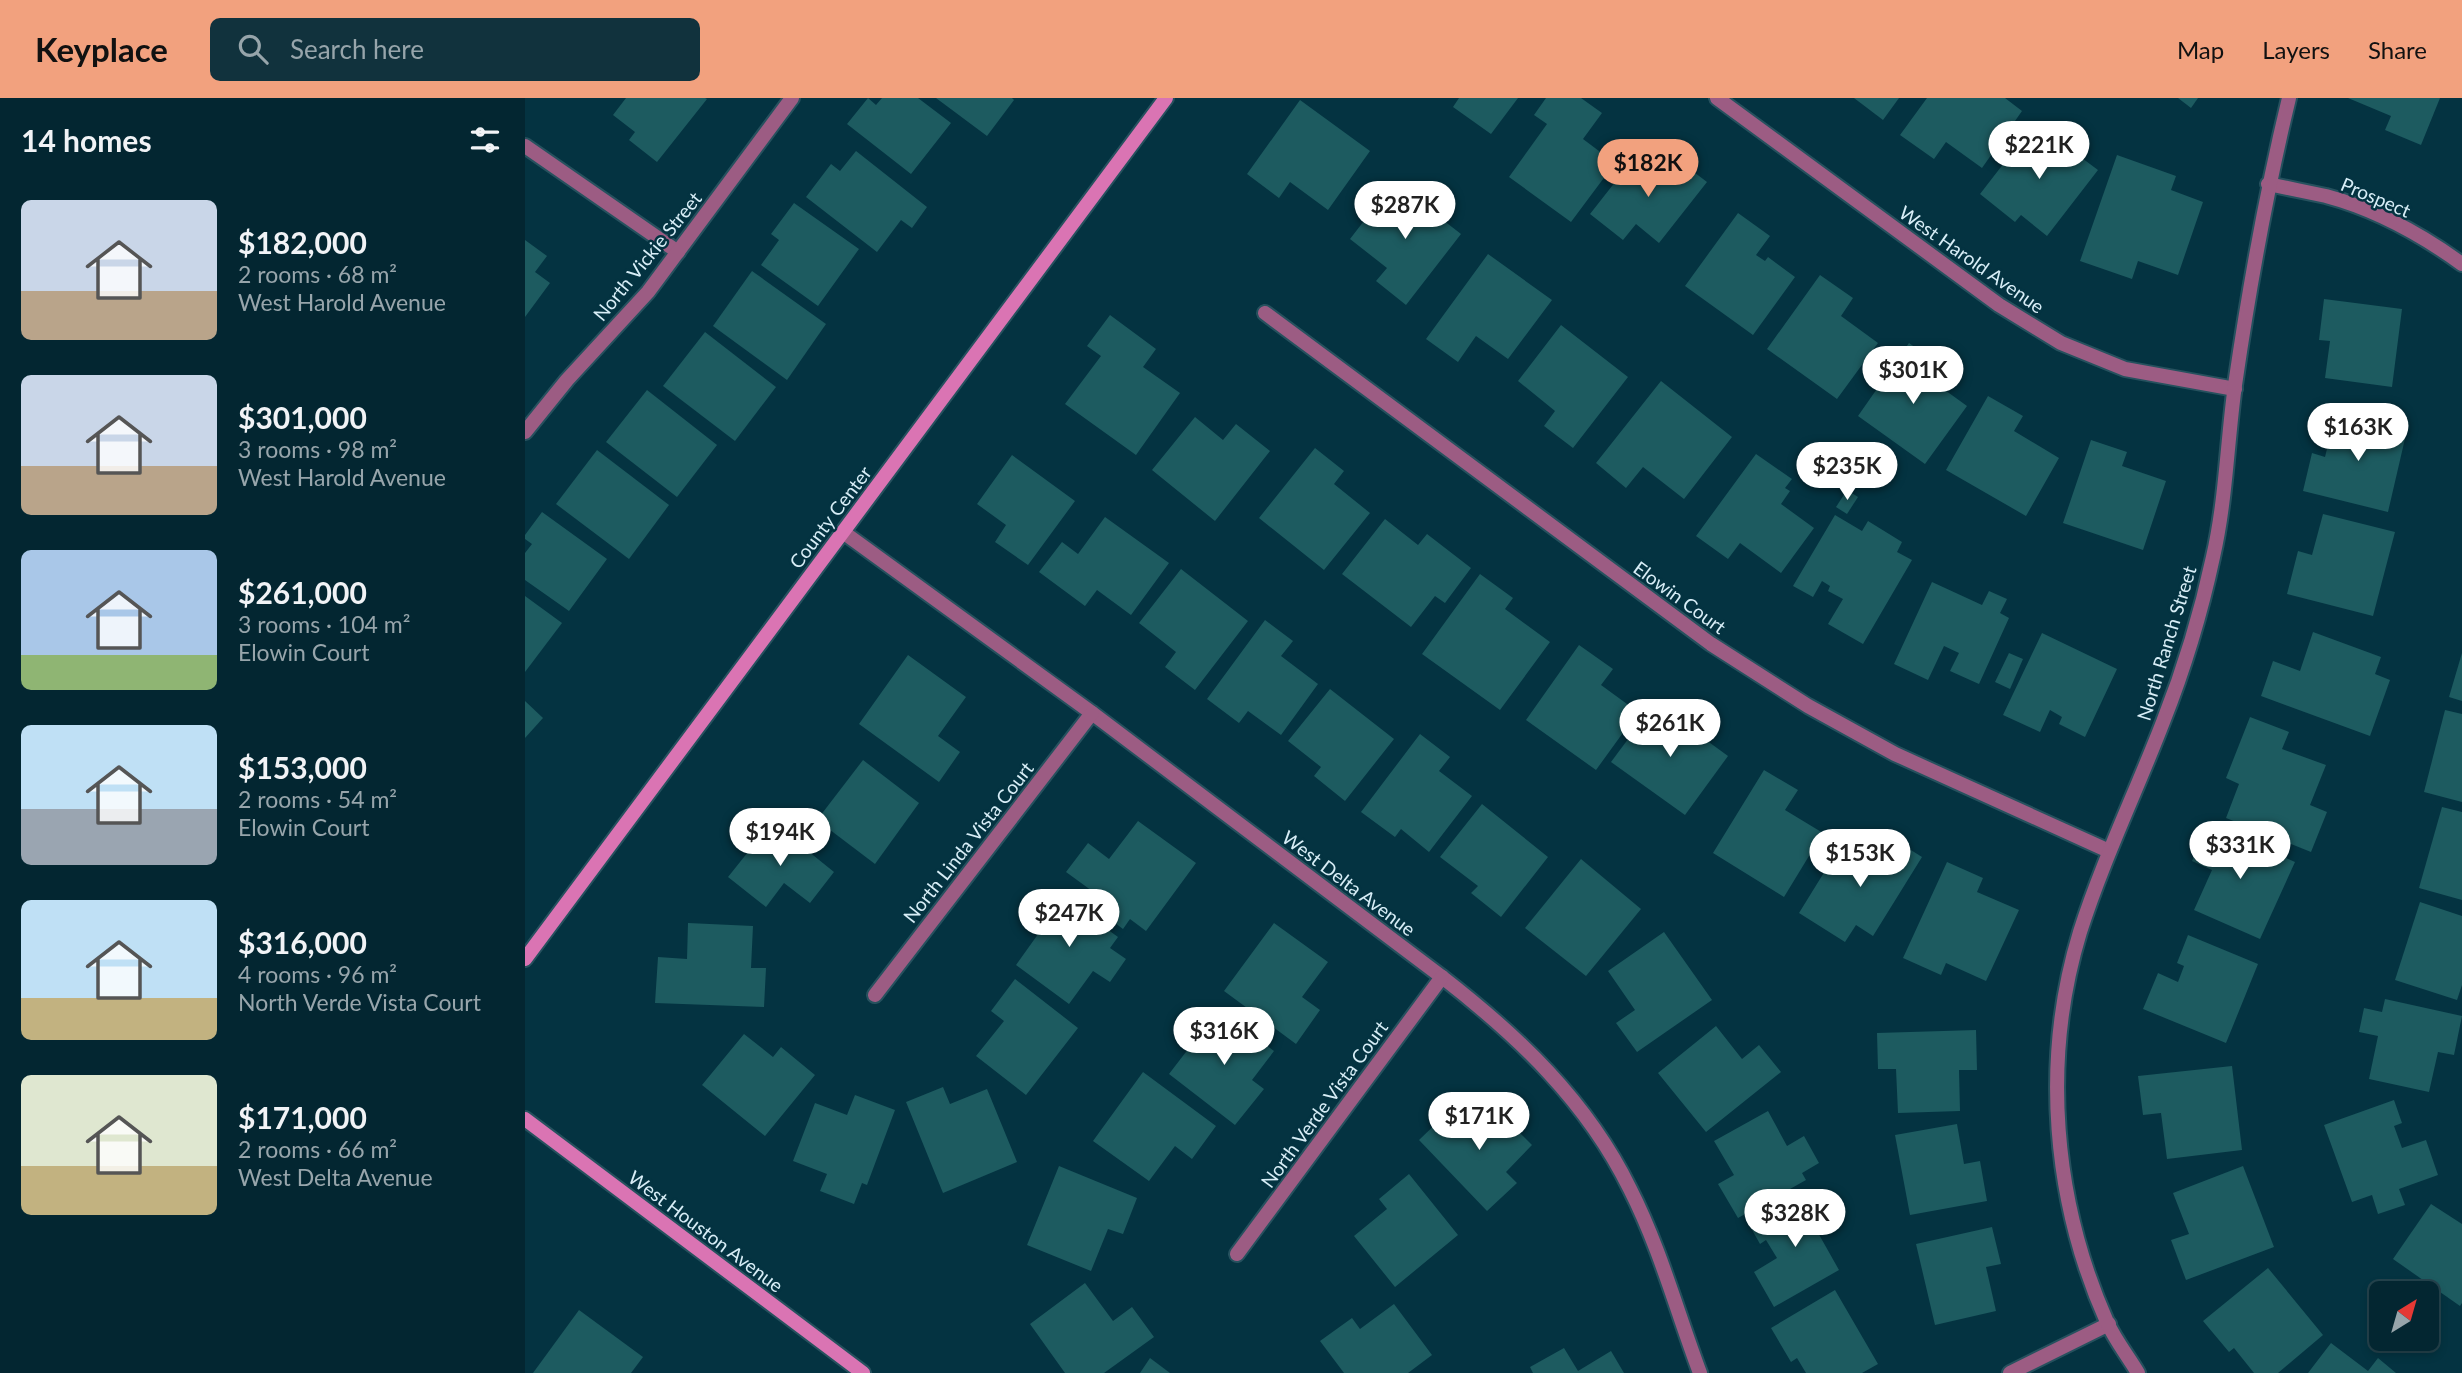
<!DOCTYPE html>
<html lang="en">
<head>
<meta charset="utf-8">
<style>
  :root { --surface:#032631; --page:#11323d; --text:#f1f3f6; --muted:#97a5ab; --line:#24434d; --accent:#f2a17e }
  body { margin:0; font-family:Lato,sans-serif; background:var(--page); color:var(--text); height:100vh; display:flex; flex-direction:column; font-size:26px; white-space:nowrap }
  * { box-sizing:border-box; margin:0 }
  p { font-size:23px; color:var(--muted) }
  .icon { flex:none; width:38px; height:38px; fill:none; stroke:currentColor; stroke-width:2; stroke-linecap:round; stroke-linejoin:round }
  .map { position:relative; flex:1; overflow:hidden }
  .panel { display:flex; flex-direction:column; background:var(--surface); width:525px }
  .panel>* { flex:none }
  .needle { width:46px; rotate:37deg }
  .buttons { position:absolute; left:1844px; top:1183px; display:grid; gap:14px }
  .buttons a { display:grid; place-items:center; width:70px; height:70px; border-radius:10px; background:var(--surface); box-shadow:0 4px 10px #0003,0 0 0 2px var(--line); font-size:35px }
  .price { position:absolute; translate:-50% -60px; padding:0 16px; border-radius:24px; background:#fff; color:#222; font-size:23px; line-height:46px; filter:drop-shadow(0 2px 4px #0008) }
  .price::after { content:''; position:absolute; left:50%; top:42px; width:21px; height:16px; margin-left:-10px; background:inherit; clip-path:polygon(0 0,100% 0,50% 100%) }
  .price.selected { background:var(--accent); color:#111 }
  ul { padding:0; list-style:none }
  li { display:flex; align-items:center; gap:21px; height:175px; padding:0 21px }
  li span { display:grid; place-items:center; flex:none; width:196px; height:140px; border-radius:10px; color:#555 }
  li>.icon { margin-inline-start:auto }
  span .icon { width:84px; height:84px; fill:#fffc; stroke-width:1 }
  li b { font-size:30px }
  h2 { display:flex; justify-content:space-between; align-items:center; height:84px; padding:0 21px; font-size:30px }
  header { display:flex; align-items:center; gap:42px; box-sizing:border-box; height:98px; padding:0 35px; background:var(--accent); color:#111 }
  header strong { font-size:33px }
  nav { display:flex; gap:38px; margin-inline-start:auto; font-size:24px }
  .search { width:490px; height:63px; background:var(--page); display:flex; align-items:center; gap:18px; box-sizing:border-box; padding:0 24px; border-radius:10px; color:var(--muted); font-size:26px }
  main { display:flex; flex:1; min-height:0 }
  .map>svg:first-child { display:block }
</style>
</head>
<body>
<header>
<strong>Keyplace</strong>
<div class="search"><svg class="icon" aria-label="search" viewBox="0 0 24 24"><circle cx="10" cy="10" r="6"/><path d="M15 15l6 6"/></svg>Search here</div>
<nav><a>Map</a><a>Layers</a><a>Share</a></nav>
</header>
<main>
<section class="panel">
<h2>14 homes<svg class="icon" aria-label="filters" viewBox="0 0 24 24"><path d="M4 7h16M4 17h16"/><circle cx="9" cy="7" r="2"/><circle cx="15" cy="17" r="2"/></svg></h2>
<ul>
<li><span style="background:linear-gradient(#c9d6e8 65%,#b9a48a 0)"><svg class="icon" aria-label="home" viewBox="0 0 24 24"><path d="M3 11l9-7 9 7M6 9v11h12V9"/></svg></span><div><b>$182,000</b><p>2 rooms · 68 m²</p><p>West Harold Avenue</p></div></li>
<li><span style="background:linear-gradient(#c9d6e8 65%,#b9a48a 0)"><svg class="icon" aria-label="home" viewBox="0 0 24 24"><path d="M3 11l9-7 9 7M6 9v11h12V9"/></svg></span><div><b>$301,000</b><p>3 rooms · 98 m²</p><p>West Harold Avenue</p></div></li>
<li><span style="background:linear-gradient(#a9c7e8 75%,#8fb573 0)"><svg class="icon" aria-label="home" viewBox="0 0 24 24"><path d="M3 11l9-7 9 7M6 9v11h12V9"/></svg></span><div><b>$261,000</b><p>3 rooms · 104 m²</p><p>Elowin Court</p></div></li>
<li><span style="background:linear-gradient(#bfe0f5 60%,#9aa5b1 0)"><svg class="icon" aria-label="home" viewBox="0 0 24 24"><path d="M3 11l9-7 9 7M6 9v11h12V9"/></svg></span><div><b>$153,000</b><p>2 rooms · 54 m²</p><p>Elowin Court</p></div></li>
<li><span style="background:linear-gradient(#bfe0f5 70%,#c2b280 0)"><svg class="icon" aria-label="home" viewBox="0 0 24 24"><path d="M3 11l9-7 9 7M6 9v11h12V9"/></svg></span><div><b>$316,000</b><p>4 rooms · 96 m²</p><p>North Verde Vista Court</p></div></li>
<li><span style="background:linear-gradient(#dfe7d0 65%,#c2b280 0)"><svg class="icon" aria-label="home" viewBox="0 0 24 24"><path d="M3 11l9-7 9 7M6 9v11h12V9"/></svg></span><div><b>$171,000</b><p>2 rooms · 66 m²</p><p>West Delta Avenue</p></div></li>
</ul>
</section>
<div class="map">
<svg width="1937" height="1275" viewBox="0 0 1937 1275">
  <rect width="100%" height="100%" fill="#043341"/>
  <g fill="#1d5b60">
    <path d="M 101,0 L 180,0 L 182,1 L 132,64 L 104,42 L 110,34 L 88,17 Z"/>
    <path d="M 343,0 L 351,7 L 357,0 L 393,0 L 426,25 L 386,76 L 322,26 Z"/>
    <path d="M 411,0 L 487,0 L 489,2 L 462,38 Z"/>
    <path d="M 934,0 L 993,0 L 966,36 L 928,9 Z"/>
    <path d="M 1021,0 L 1056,0 L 1077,15 L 1058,41 L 1090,65 L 1046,124 L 984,79 L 1022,26 L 1009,17 Z"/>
    <path d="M 1329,0 L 1374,0 L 1358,22 Z"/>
    <path d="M 1402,0 L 1480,0 L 1497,13 L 1457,70 L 1421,44 L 1409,61 L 1375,37 Z"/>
    <path d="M 1653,0 L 1673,0 L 1666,10 Z"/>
    <path d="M 1823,0 L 1915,0 L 1896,47 L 1860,32 L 1866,18 Z"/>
    <path d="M 775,2 L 845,53 L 803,112 L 765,84 L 754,100 L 722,76 Z"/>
    <path d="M 1510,25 L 1573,72 L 1522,138 L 1496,117 L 1490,124 L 1455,96 Z"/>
    <path d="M 331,53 L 402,109 L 387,130 L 376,122 L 352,154 L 281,99 L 306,66 L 315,73 Z"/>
    <path d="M 1592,57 L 1651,78 L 1646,92 L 1678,104 L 1653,177 L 1613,163 L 1607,181 L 1555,163 Z"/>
    <path d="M 1149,59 L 1182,84 L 1134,145 L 1111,126 L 1098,142 L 1065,116 L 1109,60 L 1134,78 Z"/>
    <path d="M 869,84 L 936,136 L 881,207 L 851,183 L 862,170 L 825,141 Z"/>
    <path d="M 269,105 L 334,151 L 293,208 L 236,167 L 254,142 L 246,136 Z"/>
    <path d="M 1213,115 L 1245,138 L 1231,157 L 1240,163 L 1243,159 L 1270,179 L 1228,237 L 1160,188 Z"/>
    <path d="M 0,142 L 22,158 L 10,174 L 25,185 L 0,219 Z"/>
    <path d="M 963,156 L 1027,202 L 983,261 L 951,238 L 933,264 L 901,241 Z"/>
    <path d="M 227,173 L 301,226 L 262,282 L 188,228 Z"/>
    <path d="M 1295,177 L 1328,200 L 1316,218 L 1353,245 L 1312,301 L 1242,251 Z"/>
    <path d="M 1799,201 L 1877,211 L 1867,289 L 1800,280 L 1805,243 L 1794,242 Z"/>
    <path d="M 585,217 L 631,251 L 618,269 L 655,295 L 611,357 L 540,306 L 576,258 L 562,248 Z"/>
    <path d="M 1036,227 L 1103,279 L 1048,350 L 1019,328 L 1030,313 L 993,283 Z"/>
    <path d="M 180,234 L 251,289 L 210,343 L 138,288 Z"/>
    <path d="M 1384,245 L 1416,268 L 1406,282 L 1442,308 L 1400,366 L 1333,318 Z"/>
    <path d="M 1136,283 L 1207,339 L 1159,401 L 1118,369 L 1101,390 L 1071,365 Z"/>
    <path d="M 122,292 L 192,347 L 152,399 L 81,344 Z"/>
    <path d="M 1463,298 L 1498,318 L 1489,333 L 1534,360 L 1501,418 L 1421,372 Z"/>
    <path d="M 1811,314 L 1882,332 L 1863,414 L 1778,393 L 1787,355 L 1800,359 Z"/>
    <path d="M 670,319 L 698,342 L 711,326 L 745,353 L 690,423 L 627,372 Z"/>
    <path d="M 1566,342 L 1602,354 L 1597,368 L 1641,383 L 1618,452 L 1538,425 Z"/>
    <path d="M 790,350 L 819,373 L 809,386 L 845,415 L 799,472 L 734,420 Z"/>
    <path d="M 72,352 L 144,407 L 104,461 L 31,406 Z"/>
    <path d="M 1231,356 L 1267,381 L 1260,390 L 1265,393 L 1256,406 L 1289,430 L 1256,475 L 1215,445 L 1203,461 L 1171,438 Z"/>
    <path d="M 487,357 L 550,403 L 503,467 L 470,444 L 481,427 L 452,406 Z"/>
    <path d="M 1322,392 L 1333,399 L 1322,416 L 1311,409 Z"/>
    <path d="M 17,414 L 82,461 L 44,513 L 0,482 L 0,455 L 7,446 L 0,441 L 0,437 Z"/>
    <path d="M 1798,416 L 1870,434 L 1848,518 L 1762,496 L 1773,453 L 1787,457 Z"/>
    <path d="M 1310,417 L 1337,433 L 1343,423 L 1377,444 L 1372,454 L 1387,462 L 1338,546 L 1303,526 L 1318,501 L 1303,493 L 1305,488 L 1297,483 L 1288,499 L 1268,488 Z"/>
    <path d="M 580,419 L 644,465 L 606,517 L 572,492 L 560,508 L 514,474 L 537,444 L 553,456 Z"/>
    <path d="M 860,421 L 893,447 L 902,436 L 946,470 L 920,505 L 910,498 L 886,529 L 817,476 Z"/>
    <path d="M 656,471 L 723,523 L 670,592 L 640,569 L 651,554 L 614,525 Z"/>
    <path d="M 955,476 L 988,500 L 980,511 L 1025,544 L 975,612 L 897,556 Z"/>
    <path d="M 1407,484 L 1457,507 L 1464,493 L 1482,501 L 1475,515 L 1484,520 L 1454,586 L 1425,573 L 1434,555 L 1419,548 L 1403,582 L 1369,566 Z"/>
    <path d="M 0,498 L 37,525 L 0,574 Z"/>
    <path d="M 740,522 L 768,543 L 756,558 L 793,586 L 756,637 L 723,613 L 714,625 L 682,601 Z"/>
    <path d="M 1788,534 L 1856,559 L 1850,576 L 1865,582 L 1845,638 L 1736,598 L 1748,563 L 1775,573 Z"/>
    <path d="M 1517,535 L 1592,571 L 1560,639 L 1534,626 L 1537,619 L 1525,612 L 1515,634 L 1478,617 Z"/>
    <path d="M 1054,547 L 1088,571 L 1076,587 L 1113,614 L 1071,672 L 1001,622 Z"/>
    <path d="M 1484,555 L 1498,561 L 1485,591 L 1470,584 Z"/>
    <path d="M 1937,555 L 1937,603 L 1924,599 Z"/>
    <path d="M 383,557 L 441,599 L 413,638 L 435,654 L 414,684 L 334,626 Z"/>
    <path d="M 805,591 L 869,641 L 820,703 L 789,678 L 796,669 L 763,643 Z"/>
    <path d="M 0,603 L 18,620 L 0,640 Z"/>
    <path d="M 1130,605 L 1203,658 L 1160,717 L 1086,664 Z"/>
    <path d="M 1920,612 L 1937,616 L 1937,704 L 1899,694 Z"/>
    <path d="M 1725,619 L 1764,634 L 1757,651 L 1801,667 L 1785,707 L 1802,714 L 1786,754 L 1701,720 L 1714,686 L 1701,680 Z"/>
    <path d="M 895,636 L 925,659 L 914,673 L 947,698 L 904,754 L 876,731 L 870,739 L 836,714 Z"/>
    <path d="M 338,662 L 394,705 L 350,766 L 292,722 Z"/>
    <path d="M 1239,672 L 1273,692 L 1260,712 L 1298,735 L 1259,799 L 1188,755 Z"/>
    <path d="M 957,706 L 1023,759 L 976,819 L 946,795 L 953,788 L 915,759 Z"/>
    <path d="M 1917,709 L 1937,714 L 1937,802 L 1894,790 Z"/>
    <path d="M 613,723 L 671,765 L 621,833 L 605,821 L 598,831 L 578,816 L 585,806 L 541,774 L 563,745 L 584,761 Z"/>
    <path d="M 247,724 L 309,774 L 285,805 L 259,785 L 241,809 L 203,779 Z"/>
    <path d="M 1684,725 L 1770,764 L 1735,841 L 1669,812 L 1687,772 L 1667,763 Z"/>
    <path d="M 1362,737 L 1397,759 L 1348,838 L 1331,827 L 1320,844 L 1274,815 L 1316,747 L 1344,765 Z"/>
    <path d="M 1056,761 L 1116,811 L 1061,878 L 1000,830 Z"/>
    <path d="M 1422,764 L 1458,780 L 1452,794 L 1494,812 L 1461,883 L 1421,865 L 1416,877 L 1378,860 Z"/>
    <path d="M 528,792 L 593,839 L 585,850 L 601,861 L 585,884 L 568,873 L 544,906 L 491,867 L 516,832 L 505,823 Z"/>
    <path d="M 1895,804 L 1937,818 L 1937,887 L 1932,902 L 1870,882 Z"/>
    <path d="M 163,825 L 228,828 L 226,870 L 241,870 L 239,909 L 130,905 L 133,859 L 162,861 Z"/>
    <path d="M 749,825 L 803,864 L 777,899 L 795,912 L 771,946 L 699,893 Z"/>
    <path d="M 1139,834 L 1187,902 L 1112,954 L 1091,925 L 1110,912 L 1083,873 Z"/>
    <path d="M 1663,837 L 1733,866 L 1701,945 L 1618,911 L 1633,875 L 1653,884 L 1659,868 L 1652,865 Z"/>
    <path d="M 490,881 L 553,930 L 501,997 L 451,958 L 479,923 L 466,913 Z"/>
    <path d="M 1860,901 L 1937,918 L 1929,957 L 1913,954 L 1904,994 L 1844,981 L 1853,938 L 1834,934 L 1839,910 L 1857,914 Z"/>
    <path d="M 694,911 L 749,953 L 727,982 L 739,991 L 710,1027 L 644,976 Z"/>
    <path d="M 1191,928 L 1217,961 L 1234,947 L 1256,974 L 1181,1034 L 1133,975 Z"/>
    <path d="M 1451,932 L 1452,972 L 1434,972 L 1435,1013 L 1373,1015 L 1371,971 L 1353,971 L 1352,935 Z"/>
    <path d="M 219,936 L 248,959 L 256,949 L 290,977 L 240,1038 L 177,987 Z"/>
    <path d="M 1707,968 L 1717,1052 L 1642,1061 L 1636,1015 L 1618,1017 L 1613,978 Z"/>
    <path d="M 618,974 L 691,1028 L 667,1061 L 650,1048 L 624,1083 L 568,1043 Z"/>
    <path d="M 418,989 L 425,1006 L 462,991 L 492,1064 L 418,1095 L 381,1004 Z"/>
    <path d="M 330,997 L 370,1012 L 342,1087 L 337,1085 L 329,1106 L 295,1093 L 302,1076 L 268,1063 L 290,1005 L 322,1017 Z"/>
    <path d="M 962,1002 L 1007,1047 L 981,1074 L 992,1085 L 962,1113 L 894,1042 L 922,1015 L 935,1028 Z"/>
    <path d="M 1869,1002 L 1877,1025 L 1869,1028 L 1877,1050 L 1901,1042 L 1913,1077 L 1874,1091 L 1880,1107 L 1853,1116 L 1847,1097 L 1827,1104 L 1799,1027 Z"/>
    <path d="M 1243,1013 L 1262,1048 L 1279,1038 L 1294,1065 L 1277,1075 L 1281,1082 L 1213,1120 L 1193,1086 L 1209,1077 L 1189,1043 Z"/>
    <path d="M 1432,1026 L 1439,1066 L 1455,1063 L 1462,1103 L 1385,1117 L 1370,1037 Z"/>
    <path d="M 534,1068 L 612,1100 L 598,1136 L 583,1131 L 566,1173 L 502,1147 Z"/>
    <path d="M 1718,1068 L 1749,1149 L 1661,1182 L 1646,1142 L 1664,1136 L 1648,1095 Z"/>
    <path d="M 884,1076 L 933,1137 L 870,1189 L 829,1138 L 862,1111 L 854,1101 Z"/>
    <path d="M 1291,1093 L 1308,1123 L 1292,1133 L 1314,1172 L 1249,1209 L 1229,1174 L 1252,1160 L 1241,1142 L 1235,1146 L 1226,1130 Z"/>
    <path d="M 1906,1106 L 1937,1126 L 1937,1205 L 1935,1208 L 1868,1161 Z"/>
    <path d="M 1467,1129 L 1476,1166 L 1461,1169 L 1471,1213 L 1410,1227 L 1391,1146 Z"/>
    <path d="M 1743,1170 L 1798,1237 L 1753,1275 L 1729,1275 L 1709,1250 L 1704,1254 L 1678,1223 Z"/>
    <path d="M 560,1185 L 588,1223 L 607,1209 L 629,1239 L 579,1275 L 540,1275 L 505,1226 Z"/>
    <path d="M 1310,1192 L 1353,1266 L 1337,1275 L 1281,1275 L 1272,1260 L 1266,1264 L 1246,1230 Z"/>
    <path d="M 869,1206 L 907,1257 L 883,1275 L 819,1275 L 795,1243 L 827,1220 L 835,1231 Z"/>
    <path d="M 54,1212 L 118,1259 L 106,1275 L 8,1275 Z"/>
    <path d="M 1806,1245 L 1843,1273 L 1853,1260 L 1871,1275 L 1783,1275 Z"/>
    <path d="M 1039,1250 L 1053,1273 L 1086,1253 L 1099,1275 L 1008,1275 L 1005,1269 Z"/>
    <path d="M 625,1260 L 645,1275 L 615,1275 Z"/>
  </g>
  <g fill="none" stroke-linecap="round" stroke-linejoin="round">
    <defs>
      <g id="street">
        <path d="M 1192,0 L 1474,207 L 1536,245 L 1600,271 L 1710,291"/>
        <path d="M 0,48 L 153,154"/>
        <path d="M 1743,86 C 1762,90 1782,94 1801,98 C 1850,111 1897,137 1937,166"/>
        <path d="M 740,215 L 1186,546 L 1283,608 L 1370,656 L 1584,753"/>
        <path d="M 0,334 L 42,282 L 123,194 L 267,0"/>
        <path d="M 318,434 L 567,615 L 917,879 C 993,938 1062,1003 1105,1091 C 1135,1150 1152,1214 1175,1275"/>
        <path d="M 350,897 L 567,615"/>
        <path d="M 712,1156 L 917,879"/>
        <path d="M 1485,1275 L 1584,1226"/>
        <path d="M 1613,1275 C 1603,1258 1590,1242 1582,1224 C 1528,1103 1516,962 1555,834 C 1578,762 1611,694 1638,624 C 1659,571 1676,515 1688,459 C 1701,402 1702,345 1710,287 C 1724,191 1741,95 1764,0"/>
      </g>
      <g id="secondary">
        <path d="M 0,861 L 641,0"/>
        <path d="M 0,1021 L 338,1275"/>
      </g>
    </defs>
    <use href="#street" stroke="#26515e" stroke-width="18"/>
    <use href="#secondary" stroke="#26515e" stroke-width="18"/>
    <use href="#street" stroke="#9c5c83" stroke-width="14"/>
    <use href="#secondary" stroke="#da74b3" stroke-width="14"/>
  </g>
  <g text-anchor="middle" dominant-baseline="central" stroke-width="5" stroke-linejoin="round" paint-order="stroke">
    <g font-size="19" fill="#d8eef7" stroke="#043341">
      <text transform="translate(1851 99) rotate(23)">Prospect</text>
      <text transform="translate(122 158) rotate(-51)">North Vickie Street</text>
      <text transform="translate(1447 161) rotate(35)">West Harold Avenue</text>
      <text transform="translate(305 419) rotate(-53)">County Center</text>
      <text transform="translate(1155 499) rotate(36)">Elowin Court</text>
      <text transform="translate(1641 545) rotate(-73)">North Ranch Street</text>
      <text transform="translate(443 744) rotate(-52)">North Linda Vista Court</text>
      <text transform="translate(824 785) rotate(37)">West Delta Avenue</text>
      <text transform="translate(799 1006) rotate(-54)">North Verde Vista Court</text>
      <text transform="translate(181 1133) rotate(37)">West Houston Avenue</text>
    </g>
  </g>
</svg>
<div class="buttons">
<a><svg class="needle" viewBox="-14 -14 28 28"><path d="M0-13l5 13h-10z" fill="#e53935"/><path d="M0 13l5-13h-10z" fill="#97a5ab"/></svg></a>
</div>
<b class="price" style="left:1514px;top:83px">$221K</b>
<b class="price selected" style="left:1123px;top:101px">$182K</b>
<b class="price" style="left:880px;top:143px">$287K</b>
<b class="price" style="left:1388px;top:308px">$301K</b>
<b class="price" style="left:1833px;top:365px">$163K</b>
<b class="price" style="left:1322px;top:404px">$235K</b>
<b class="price" style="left:1145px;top:661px">$261K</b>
<b class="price" style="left:255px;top:770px">$194K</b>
<b class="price" style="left:1715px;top:783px">$331K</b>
<b class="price" style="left:1335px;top:791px">$153K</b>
<b class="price" style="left:544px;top:851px">$247K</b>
<b class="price" style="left:699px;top:969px">$316K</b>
<b class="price" style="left:954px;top:1054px">$171K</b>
<b class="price" style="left:1270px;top:1151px">$328K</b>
</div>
</main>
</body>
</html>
